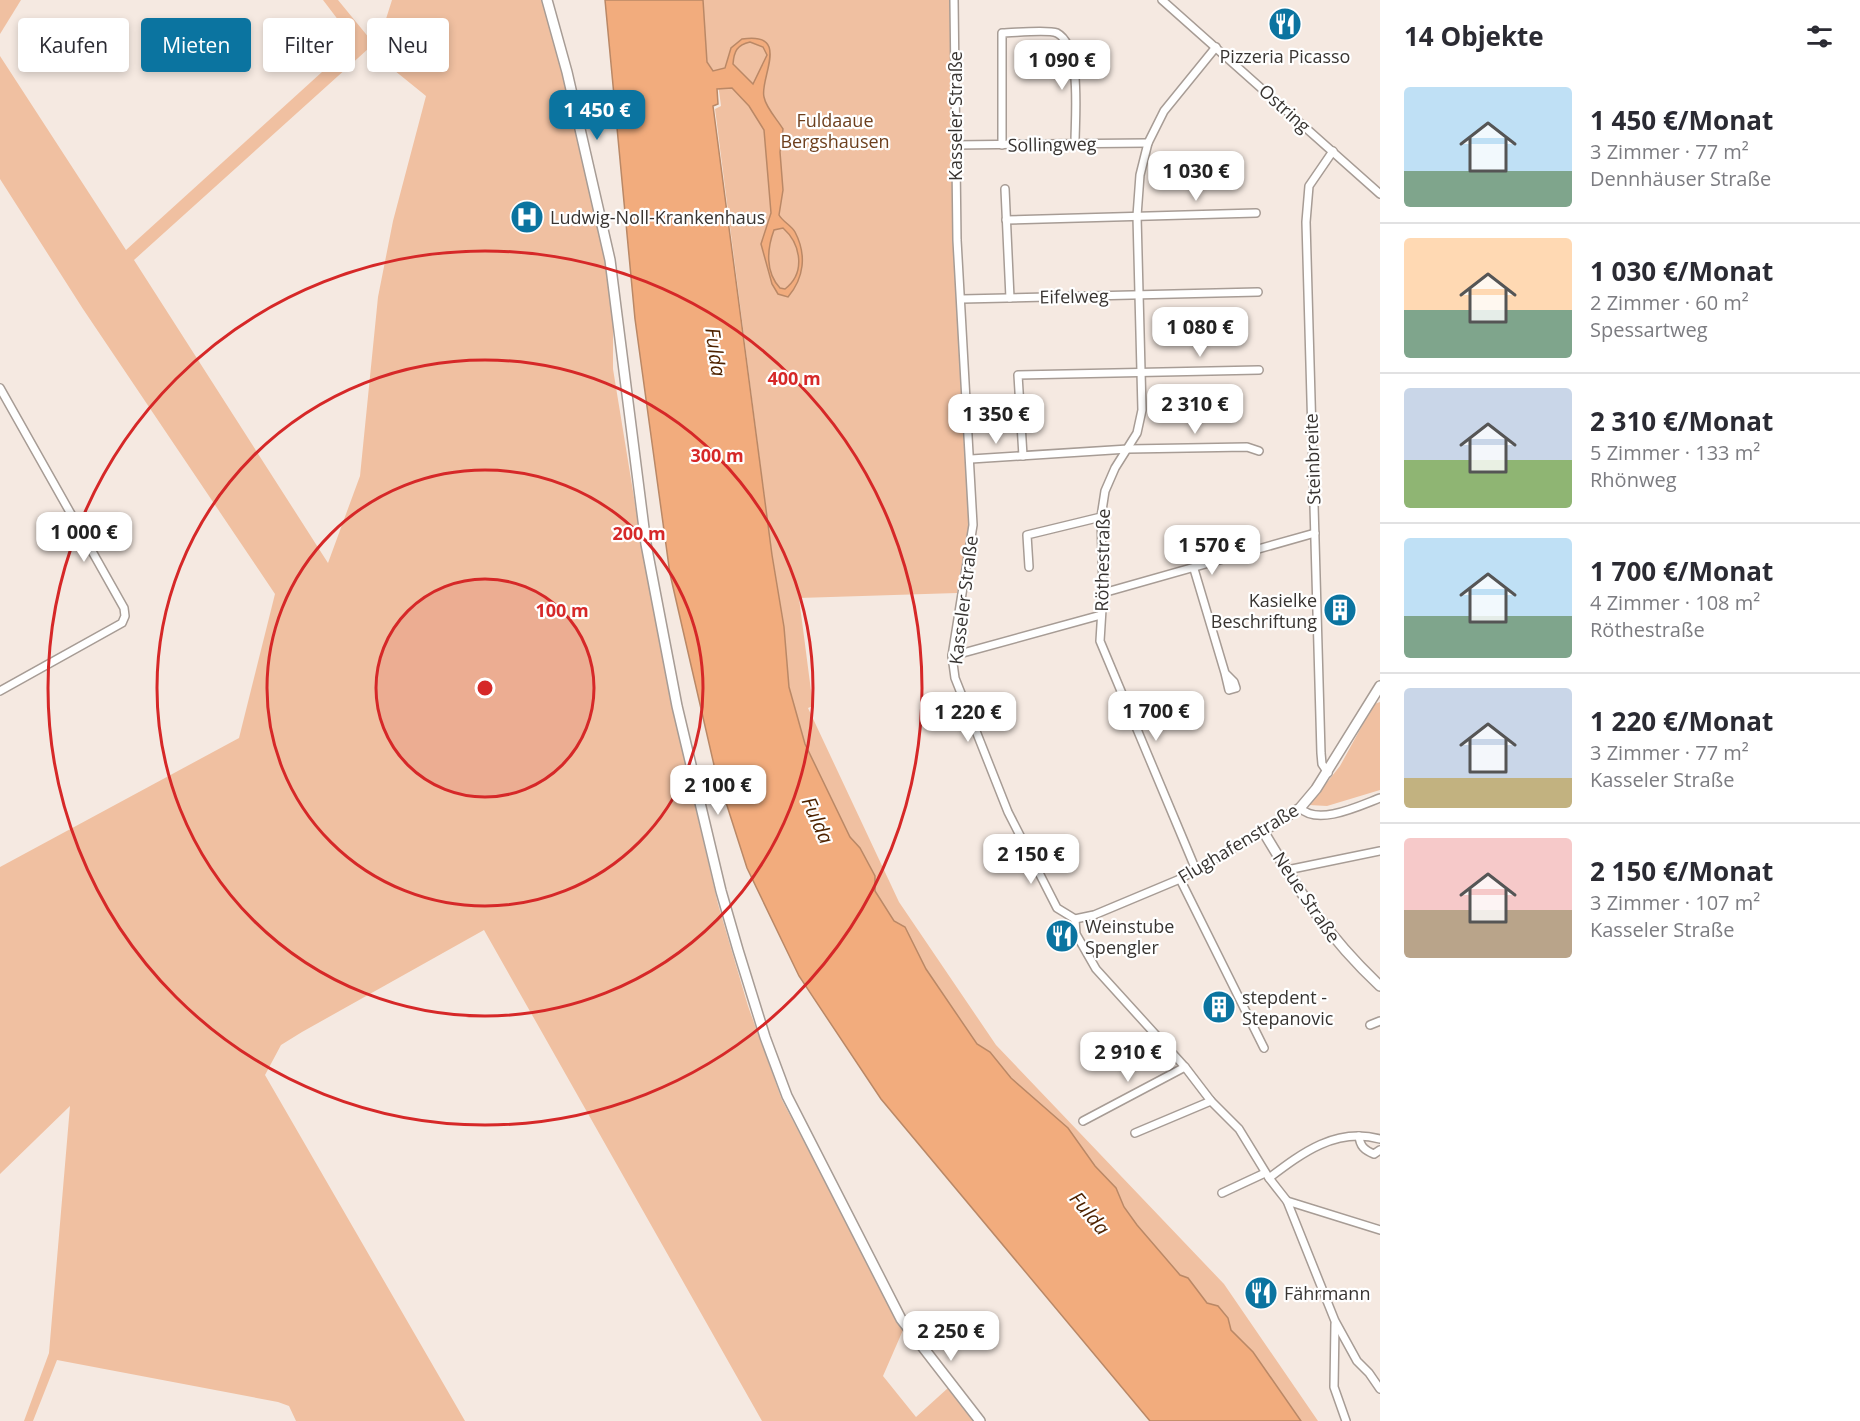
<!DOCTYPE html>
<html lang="de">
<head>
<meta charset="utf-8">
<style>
  :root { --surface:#fff; --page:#f2f2f3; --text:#2b2b33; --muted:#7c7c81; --line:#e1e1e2; --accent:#0b74a0 }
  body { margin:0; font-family:"Open Sans",sans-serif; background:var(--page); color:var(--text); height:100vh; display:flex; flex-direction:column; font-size:22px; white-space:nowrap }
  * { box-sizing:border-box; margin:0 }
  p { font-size:20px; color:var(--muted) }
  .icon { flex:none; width:33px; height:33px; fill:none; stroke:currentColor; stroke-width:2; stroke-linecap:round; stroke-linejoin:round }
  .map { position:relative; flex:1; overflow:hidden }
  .drawer { display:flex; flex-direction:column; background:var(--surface); width:480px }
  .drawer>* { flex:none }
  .top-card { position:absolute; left:18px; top:18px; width:570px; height:54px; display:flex; gap:12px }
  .price { position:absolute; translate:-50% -51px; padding:0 14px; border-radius:12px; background:#fff; color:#222; font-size:20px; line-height:39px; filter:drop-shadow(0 2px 3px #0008) }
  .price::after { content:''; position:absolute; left:50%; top:36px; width:18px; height:14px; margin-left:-9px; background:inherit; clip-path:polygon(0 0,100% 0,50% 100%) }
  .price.active { background:var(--accent); color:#fff }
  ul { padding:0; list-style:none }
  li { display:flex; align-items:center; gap:18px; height:150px; padding:0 24px }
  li+li { border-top:2px solid var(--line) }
  li span { display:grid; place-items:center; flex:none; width:168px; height:120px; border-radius:6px; color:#555 }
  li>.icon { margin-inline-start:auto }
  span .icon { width:72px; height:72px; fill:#fffc; stroke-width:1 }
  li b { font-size:26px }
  h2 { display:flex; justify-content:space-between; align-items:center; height:72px; padding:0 24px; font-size:26px }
  .pill { padding:0 21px; border-radius:6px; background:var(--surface); box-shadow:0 3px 9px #0003; font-size:21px; line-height:54px }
  .pill.active { background:var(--accent); color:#fff }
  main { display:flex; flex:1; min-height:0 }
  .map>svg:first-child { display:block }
</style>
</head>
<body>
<main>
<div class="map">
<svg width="1380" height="1421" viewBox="0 0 1380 1421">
  <rect width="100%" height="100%" fill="#f5e9e1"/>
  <g fill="#f0c0a1" fill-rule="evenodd">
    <path d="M 0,0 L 21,0 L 0,34 Z"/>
    <path d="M 323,0 L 338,0 L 370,39 L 385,22 L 392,0 L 543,0 L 564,72 L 613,290 L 613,369 L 647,577 L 670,699 L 718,904 L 748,1006 L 782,1100 L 903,1330 L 883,1376 L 916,1417 L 948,1388 L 974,1421 L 762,1421 L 484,930 L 302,1032 L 281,1045 L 265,1075 L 465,1421 L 296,1421 L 289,1406 L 278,1402 L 57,1360 L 33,1421 L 24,1421 L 49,1353 L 70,1106 L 0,1174 L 0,867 L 239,738 L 275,594 L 83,309 L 0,179 L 0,56 L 126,250 L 355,42 ZM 368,49 L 426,96 L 393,221 L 378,297 L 360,476 L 328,563 L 134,260 Z"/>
    <path d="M 703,0 L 950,0 L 953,209 L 970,517 L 957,593 L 799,598 L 813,706 L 808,708 L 899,902 L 996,1045 L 1224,1284 L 1318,1421 L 1301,1421 L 1253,1352 L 1231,1330 L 1228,1318 L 1218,1306 L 1207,1303 L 1188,1278 L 1180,1275 L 1137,1225 L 1124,1207 L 1116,1188 L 1095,1166 L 1068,1128 L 1011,1078 L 990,1052 L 977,1044 L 926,969 L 905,928 L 894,922 L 875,891 L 875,876 L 860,849 L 850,837 L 805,744 L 789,687 L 784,627 L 772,555 L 715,109 L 721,106 C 719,90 718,74 707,62 Z"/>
    <path d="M 1380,702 L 1380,790 L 1327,806 L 1309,805 L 1340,766 L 1374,704 Z"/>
  </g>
  <path fill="#f2ac7d" stroke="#ba8866" stroke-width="1.5" fill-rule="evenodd" d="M 605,0 L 703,0 L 707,62 L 713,71 L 725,68 L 731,48 L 742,39 C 792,31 759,79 764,97 C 766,108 777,119 783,129 L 780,152 L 783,190 L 779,215 C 783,222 791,225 795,232 C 807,255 804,278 788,297 L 778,294 L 772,284 L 761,244 L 771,213 L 764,130 L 749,106 L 732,88 L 717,89 L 718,104 L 713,106 L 772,555 L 784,627 L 789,687 L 805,744 L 850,837 L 860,848 L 875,876 L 875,891 L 894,921 L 905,927 L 926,969 L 977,1044 L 990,1052 L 1011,1078 L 1068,1128 L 1095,1166 L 1116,1188 L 1124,1207 L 1137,1225 L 1180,1275 L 1188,1278 L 1207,1303 L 1218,1306 L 1228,1318 L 1231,1330 L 1253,1352 L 1301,1421 L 1150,1421 L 881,1099 L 799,976 L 747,868 L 714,765 L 670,574 L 635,319 ZM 750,42 L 763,47 L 767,55 L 753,84 L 733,64 C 734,51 737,45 750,42 ZM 783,228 C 801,244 806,273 785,289 L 780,288 C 765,272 767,249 774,230 Z"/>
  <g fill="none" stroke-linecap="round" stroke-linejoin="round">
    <defs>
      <g id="minor">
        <path d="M 954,0 L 957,240 L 973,525 L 952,656 L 955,678 L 1008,812 L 1057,908 L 1075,919 L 1094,915 L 1180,879 L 1263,831"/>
        <path d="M 1162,0 L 1380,194"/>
        <path d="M 955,145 L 1148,143"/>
        <path d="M 1002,145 L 1002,33 C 1014,33 1047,29 1057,33 C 1082,46 1075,117 1075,143"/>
        <path d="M 1005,189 L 1010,298"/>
        <path d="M 1006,220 L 1256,213"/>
        <path d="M 962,299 L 1258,292"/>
        <path d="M 0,388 L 124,608 L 125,616 L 122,623 L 0,691"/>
        <path d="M 1023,456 L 1018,375 L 1259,370"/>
        <path d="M 971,459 L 1128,449 L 1247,447 L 1259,451"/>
        <path d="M 1029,567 L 1027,535 L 1101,517"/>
        <path d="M 1194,569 L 1225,673 L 1234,682 L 1236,688 L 1229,690 L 1225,673"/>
        <path d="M 1103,593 L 1315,533"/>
        <path d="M 952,656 L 1101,615"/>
        <path d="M 1328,773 L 1322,764 L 1321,753 L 1306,222 L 1309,186 L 1333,151"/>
        <path d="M 1300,808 C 1318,826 1359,806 1380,798"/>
        <path d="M 1196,870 L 1100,641 L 1103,593 L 1101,517 L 1105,491 L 1115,468 L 1137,433 L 1142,410 L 1137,216 L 1140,175 L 1148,143 L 1164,111 L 1216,47"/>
        <path d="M 1287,870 L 1380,851"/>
        <path d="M 1180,879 L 1264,1048"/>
        <path d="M 1075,919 L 1076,934 L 1096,969 L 1185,1067 L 1211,1101 L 1239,1129 L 1269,1178 L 1287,1201 L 1335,1321 L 1357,1361 L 1369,1373 L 1380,1389"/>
        <path d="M 1370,1025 L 1380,1021"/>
        <path d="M 1083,1121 L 1185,1067"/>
        <path d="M 1135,1133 L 1211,1101"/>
        <path d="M 1359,1136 C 1360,1146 1364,1150 1374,1154 L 1380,1150"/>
        <path d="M 1269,1178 C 1302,1153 1336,1127 1380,1139"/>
        <path d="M 1222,1193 L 1265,1173"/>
        <path d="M 1287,1201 L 1380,1230"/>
        <path d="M 1335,1324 L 1334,1387 L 1346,1421"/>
      </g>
      <g id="tertiary">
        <path d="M 547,0 L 567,72 L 610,260 L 646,544 L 677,706 L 721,891 L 738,950 L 765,1037 L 787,1096 L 901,1319 L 980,1421"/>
        <path d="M 1380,686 L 1316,789 L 1300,808 L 1263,831 C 1300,893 1327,936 1380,986"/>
      </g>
    </defs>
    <use href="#minor" stroke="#a79c95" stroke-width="10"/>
    <use href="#tertiary" stroke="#a79c95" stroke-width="12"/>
    <use href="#minor" stroke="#fff" stroke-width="7"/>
    <use href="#tertiary" stroke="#fff" stroke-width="9"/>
  </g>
  <circle cx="485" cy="688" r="109" fill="#d62828" fill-opacity=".12"/>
  <g fill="none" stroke="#d62828" stroke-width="3">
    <circle cx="485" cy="688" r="109"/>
    <circle cx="485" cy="688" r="218"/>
    <circle cx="485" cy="688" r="328"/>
    <circle cx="485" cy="688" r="437"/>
  </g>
  <defs>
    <symbol id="restaurant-disc" viewBox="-11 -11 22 22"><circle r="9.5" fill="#0b74a0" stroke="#fff"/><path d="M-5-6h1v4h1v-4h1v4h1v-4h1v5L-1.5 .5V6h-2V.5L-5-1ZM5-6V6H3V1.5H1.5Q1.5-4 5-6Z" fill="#fff"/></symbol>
    <symbol id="hospital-disc" viewBox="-11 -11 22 22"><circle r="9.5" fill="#0b74a0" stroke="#fff"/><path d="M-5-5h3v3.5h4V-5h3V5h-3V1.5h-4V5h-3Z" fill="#fff"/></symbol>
    <symbol id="building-disc" viewBox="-11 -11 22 22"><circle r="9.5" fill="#0b74a0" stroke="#fff"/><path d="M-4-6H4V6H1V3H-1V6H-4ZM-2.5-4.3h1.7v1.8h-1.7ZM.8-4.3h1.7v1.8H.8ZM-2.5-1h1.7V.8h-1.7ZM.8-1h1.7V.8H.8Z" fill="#fff"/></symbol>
  </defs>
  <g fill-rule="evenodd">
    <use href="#restaurant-disc" x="1266" y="5" width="38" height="38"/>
    <use href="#hospital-disc" x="508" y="198" width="38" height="38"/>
    <use href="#building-disc" x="1321" y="591" width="38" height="38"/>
    <use href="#restaurant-disc" x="1043" y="917" width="38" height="38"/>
    <use href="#building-disc" x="1200" y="988" width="38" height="38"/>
    <use href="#restaurant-disc" x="1242" y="1274" width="38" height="38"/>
  </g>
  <g text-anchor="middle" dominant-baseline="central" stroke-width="4.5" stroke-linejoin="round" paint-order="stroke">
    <g font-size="18" fill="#383431" stroke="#fff" text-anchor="start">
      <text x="1285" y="56" text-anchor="middle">Pizzeria Picasso</text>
      <text x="550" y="217">Ludwig-Noll-Krankenhaus</text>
      <text x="1317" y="600" text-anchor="end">Kasielke<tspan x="1317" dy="21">Beschriftung</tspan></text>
      <text x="1085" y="926">Weinstube<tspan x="1085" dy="21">Spengler</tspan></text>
      <text x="1242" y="997">stepdent -<tspan x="1242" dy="21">Stepanovic</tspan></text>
      <text x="1284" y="1293">Fährmann</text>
    </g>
    <g font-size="18" fill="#383431" stroke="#fff">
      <text transform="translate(1285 108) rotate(42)">Ostring</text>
      <text transform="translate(955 116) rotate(-90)">Kasseler Straße</text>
      <text transform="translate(1052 144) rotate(-1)">Sollingweg</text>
      <text transform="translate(1074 296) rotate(-1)">Eifelweg</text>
      <text transform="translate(1312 459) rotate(-92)">Steinbreite</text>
      <text transform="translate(1102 560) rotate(-89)">Röthestraße</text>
      <text transform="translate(963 600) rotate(-83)">Kasseler Straße</text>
      <text transform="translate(1238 843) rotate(-31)">Flughafenstraße</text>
      <text transform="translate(1307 897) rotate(56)">Neue Straße</text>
    </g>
    <g font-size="18" fill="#6d3f1d" stroke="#fff">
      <text x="835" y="120">Fuldaaue<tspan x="835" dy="21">Bergshausen</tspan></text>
    </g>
    <g font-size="20" font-style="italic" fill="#4f2300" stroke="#fff">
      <text transform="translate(716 352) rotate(82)">Fulda</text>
      <text transform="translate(818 820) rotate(66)">Fulda</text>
      <text transform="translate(1090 1213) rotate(50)">Fulda</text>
    </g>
  </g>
  <circle cx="485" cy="688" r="9" fill="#d62828" stroke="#fff" stroke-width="3"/>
  <g font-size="18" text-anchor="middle" font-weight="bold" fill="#d62828" stroke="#fff" stroke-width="4.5" stroke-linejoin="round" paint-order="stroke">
    <text x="794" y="385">400 m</text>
    <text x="717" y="462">300 m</text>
    <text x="639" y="540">200 m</text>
    <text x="562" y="617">100 m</text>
  </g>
</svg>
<b class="price" style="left:1062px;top:91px">1 090 €</b>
<b class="price active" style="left:597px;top:141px">1 450 €</b>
<b class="price" style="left:1196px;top:202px">1 030 €</b>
<b class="price" style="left:1200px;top:358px">1 080 €</b>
<b class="price" style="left:1195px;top:435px">2 310 €</b>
<b class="price" style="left:996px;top:445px">1 350 €</b>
<b class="price" style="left:84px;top:563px">1 000 €</b>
<b class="price" style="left:1212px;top:576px">1 570 €</b>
<b class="price" style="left:1156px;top:742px">1 700 €</b>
<b class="price" style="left:968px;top:743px">1 220 €</b>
<b class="price" style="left:718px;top:816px">2 100 €</b>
<b class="price" style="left:1031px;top:885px">2 150 €</b>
<b class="price" style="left:1128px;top:1083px">2 910 €</b>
<b class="price" style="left:951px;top:1362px">2 250 €</b>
<div class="top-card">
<a class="pill">Kaufen</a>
<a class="pill active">Mieten</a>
<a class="pill">Filter</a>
<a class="pill">Neu</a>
</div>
</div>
<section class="drawer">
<h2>14 Objekte<svg class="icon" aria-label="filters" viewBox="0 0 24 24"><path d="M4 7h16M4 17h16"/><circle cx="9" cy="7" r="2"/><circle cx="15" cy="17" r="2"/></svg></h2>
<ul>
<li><span style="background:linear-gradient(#bfe0f5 70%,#7fa58c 0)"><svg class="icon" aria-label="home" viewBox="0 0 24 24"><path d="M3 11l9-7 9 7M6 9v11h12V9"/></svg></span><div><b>1 450 €/Monat</b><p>3 Zimmer · 77 m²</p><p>Dennhäuser Straße</p></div></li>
<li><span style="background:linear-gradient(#ffd9b3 60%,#7fa58c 0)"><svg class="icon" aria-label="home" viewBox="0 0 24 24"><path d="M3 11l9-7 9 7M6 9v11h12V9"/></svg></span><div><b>1 030 €/Monat</b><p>2 Zimmer · 60 m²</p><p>Spessartweg</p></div></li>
<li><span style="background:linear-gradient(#c9d6e8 60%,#8fb573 0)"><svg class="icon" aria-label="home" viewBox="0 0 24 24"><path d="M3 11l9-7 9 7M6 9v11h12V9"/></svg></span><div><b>2 310 €/Monat</b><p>5 Zimmer · 133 m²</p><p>Rhönweg</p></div></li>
<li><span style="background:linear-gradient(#bfe0f5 65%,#7fa58c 0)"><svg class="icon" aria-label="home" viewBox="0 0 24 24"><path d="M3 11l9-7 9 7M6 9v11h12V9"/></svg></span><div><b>1 700 €/Monat</b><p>4 Zimmer · 108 m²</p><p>Röthestraße</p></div></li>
<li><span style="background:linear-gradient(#c9d6e8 75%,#c2b280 0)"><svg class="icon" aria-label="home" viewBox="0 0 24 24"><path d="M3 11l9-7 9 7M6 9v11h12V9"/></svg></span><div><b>1 220 €/Monat</b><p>3 Zimmer · 77 m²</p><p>Kasseler Straße</p></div></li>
<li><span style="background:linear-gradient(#f6c9c9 60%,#b9a48a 0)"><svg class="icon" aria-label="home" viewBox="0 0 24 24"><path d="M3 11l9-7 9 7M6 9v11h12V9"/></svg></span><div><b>2 150 €/Monat</b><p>3 Zimmer · 107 m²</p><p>Kasseler Straße</p></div></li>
</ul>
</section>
</main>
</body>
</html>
